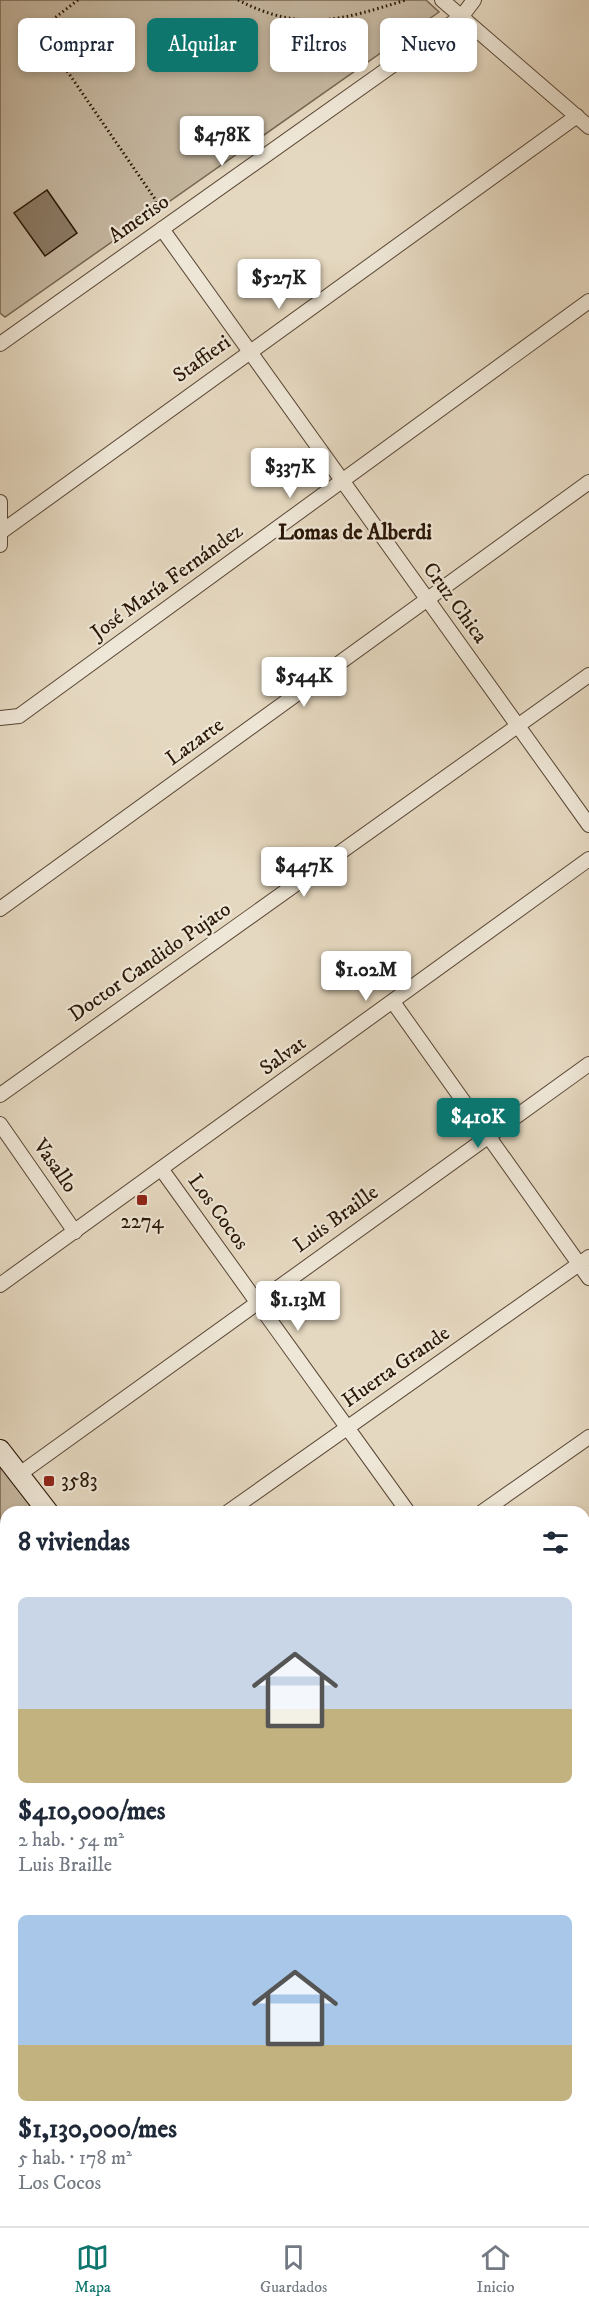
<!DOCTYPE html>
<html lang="es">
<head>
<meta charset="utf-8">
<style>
  :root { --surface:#fff; --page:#f2f2f3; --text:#1f2937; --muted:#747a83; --line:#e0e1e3; --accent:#0f766e }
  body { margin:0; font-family:"IM FELL DW Pica",serif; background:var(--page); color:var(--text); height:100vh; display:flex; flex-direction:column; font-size:22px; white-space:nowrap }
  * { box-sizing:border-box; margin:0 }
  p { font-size:20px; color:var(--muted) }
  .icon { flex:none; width:33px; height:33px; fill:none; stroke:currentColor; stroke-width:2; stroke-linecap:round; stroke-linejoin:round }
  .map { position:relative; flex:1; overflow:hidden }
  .drawer { position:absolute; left:0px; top:1506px; width:590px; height:720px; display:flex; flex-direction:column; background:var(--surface); border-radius:18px 18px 0 0; box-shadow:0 3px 9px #0003 }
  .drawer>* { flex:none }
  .banner { position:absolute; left:18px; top:18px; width:554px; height:54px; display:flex; gap:12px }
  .price { position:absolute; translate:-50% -51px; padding:0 14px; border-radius:6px; background:#fff; color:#222; font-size:20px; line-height:39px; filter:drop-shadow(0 2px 3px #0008) }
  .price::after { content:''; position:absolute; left:50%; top:36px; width:18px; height:14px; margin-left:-9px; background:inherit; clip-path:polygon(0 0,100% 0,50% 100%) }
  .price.selected { background:var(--accent); color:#fff }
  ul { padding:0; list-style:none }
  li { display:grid; align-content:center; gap:12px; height:318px; padding:0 18px }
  li span { display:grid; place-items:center; height:186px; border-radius:9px; color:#555 }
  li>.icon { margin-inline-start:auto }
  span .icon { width:108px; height:108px; fill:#fffc; stroke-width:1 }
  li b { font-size:26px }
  h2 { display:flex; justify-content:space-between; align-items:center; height:72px; padding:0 18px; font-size:26px }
  .tag { padding:0 21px; border-radius:9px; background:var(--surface); box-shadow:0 3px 9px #0003; font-size:21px; line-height:54px }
  .tag.selected { background:var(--accent); color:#fff }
  .dock { display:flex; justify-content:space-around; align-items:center; height:84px; border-top:2px solid var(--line); background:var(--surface); font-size:16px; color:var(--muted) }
  .dock a { display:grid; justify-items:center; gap:3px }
  .dock .selected { color:var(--accent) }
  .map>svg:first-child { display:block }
</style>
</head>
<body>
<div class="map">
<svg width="589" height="2226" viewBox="0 0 589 2226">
  <rect width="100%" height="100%" fill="#e5d8c0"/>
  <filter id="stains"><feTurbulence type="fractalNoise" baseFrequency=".00333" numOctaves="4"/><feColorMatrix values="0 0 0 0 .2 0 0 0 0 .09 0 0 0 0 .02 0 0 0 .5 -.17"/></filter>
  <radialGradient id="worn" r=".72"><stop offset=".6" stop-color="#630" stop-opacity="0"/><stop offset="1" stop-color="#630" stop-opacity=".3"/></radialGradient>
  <g fill="#c5b7a0" stroke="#776652" stroke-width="1.5">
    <path d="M 0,0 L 426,0 L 439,12 L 5,317 L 0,313 Z"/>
    <path d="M 0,1450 L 48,1512 L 6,1512 L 6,2064 L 0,2071 Z"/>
  </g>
  <path fill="#8b7b66" stroke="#291605" stroke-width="1.5" d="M 47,190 L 77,233 L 45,256 L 14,213 Z"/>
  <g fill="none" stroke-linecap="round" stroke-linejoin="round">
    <defs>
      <g id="street">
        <path d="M 442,0 L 589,127"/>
        <path d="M 162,229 L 589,825"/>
        <path d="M 0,344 L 462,16 L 474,0"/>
        <path d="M 0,502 L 0,545"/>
        <path d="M 1,532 L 577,116"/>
        <path d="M 0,718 L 19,716 L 589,301"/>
        <path d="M 0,909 L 589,482"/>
        <path d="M 393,1002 L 589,1278"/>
        <path d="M 0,1095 L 589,675"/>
        <path d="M 0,1124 L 75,1232"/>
        <path d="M 162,1170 L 408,1512"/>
        <path d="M 0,1285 L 589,859"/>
        <path d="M 21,1473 L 589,1064"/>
        <path d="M 228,1512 L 589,1257"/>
        <path d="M 482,1512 L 589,1437"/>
        <path d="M 584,1757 L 589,1764"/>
        <path d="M 584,1834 L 589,1830"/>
        <path d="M 584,2021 L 589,2017"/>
        <path d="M 584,2208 L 589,2204"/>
        <path d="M 558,2226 L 567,2220"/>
      </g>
      <g id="secondary">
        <path d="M 0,1450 L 48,1512"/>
        <path d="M 584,1632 L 589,1628"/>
        <path d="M 0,2071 L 6,2064"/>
        <path d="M 0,2113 L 6,2111"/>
        <path d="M 243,2220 L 251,2226"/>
        <path d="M 285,2220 L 293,2226"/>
      </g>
      <g id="highway">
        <path d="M 0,1606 L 6,1646"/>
        <path d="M 0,1691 L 6,1656"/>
        <path d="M 0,2009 L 6,2013"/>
        <path d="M 0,2040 L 6,2044"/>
      </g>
    </defs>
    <use href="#street" stroke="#584634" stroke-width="16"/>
    <use href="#secondary" stroke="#291605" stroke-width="22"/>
    <use href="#highway" stroke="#291605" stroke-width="28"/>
    <g stroke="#291605" stroke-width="3" stroke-dasharray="1.5 3" stroke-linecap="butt">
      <path d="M 78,0 L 39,30 L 155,199 L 158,213"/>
      <path d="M 238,0 C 302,33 341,20 406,0"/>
    </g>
    <use href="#street" stroke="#eee6d6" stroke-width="14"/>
    <use href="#secondary" stroke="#eee6d6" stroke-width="20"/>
    <use href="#highway" stroke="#e5d8c0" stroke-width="26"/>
  </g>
  <g fill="#8f2418" stroke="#eee6d6" stroke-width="2">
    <rect x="136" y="1194" width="12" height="12" rx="3"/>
    <rect x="43" y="1475" width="12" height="12" rx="3"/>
  </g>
  <g text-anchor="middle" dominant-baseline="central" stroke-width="4.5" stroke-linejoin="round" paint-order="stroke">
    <g font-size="21" fill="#291605" stroke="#eee6d6">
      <text transform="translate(139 219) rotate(-35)">Ameriso</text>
      <text transform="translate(202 359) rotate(-36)">Staffieri</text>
      <text transform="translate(167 582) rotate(-36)">José María Fernández</text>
      <text transform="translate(455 603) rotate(54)">Cruz Chica</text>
      <text transform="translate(195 742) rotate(-36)">Lazarte</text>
      <text transform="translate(150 962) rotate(-35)">Doctor Candido Pujato</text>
      <text transform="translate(283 1056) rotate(-36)">Salvat</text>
      <text transform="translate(55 1166) rotate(55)">Vasallo</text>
      <text transform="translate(218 1212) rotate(54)">Los Cocos</text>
      <text transform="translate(336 1219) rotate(-36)">Luis Braille</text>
      <text transform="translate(396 1367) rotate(-35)">Huerta Grande</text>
    </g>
    <g font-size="21" fill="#291605" stroke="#eee6d6">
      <text x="142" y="1222">2274</text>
      <text x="61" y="1481" text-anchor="start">3583</text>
    </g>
    <g font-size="22" font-weight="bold" fill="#291605" stroke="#eee6d6">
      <text x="355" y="532">Lomas de Alberdi</text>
    </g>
  </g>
  <rect width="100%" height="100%" filter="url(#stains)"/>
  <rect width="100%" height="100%" fill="url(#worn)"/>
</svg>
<b class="price" style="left:222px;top:167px">$478K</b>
<b class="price" style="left:279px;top:310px">$527K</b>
<b class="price" style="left:290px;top:499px">$337K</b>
<b class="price" style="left:304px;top:708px">$544K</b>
<b class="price" style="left:304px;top:898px">$447K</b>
<b class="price" style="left:366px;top:1002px">$1.02M</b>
<b class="price selected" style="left:478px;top:1149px">$410K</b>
<b class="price" style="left:298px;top:1332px">$1.13M</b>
<div class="banner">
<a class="tag">Comprar</a>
<a class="tag selected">Alquilar</a>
<a class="tag">Filtros</a>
<a class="tag">Nuevo</a>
</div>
<section class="drawer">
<h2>8 viviendas<svg class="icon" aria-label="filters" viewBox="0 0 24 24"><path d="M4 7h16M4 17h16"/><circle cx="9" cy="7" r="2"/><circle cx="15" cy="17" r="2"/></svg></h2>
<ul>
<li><span style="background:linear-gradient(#c9d6e8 60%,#c2b280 0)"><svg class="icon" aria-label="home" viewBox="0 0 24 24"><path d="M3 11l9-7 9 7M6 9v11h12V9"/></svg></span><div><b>$410,000/mes</b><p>2 hab. · 54 m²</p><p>Luis Braille</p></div></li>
<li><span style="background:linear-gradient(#a9c7e8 70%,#c2b280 0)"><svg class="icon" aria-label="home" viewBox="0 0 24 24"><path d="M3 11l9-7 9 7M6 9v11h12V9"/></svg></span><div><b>$1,130,000/mes</b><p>5 hab. · 178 m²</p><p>Los Cocos</p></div></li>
</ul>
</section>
</div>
<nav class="dock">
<a class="selected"><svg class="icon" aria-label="map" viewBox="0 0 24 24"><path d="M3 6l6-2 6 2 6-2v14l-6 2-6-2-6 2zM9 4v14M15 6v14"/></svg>Mapa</a>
<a><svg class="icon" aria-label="saved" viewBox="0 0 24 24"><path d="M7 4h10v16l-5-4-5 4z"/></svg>Guardados</a>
<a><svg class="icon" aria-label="home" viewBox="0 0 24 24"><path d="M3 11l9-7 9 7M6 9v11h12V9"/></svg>Inicio</a>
</nav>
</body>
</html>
